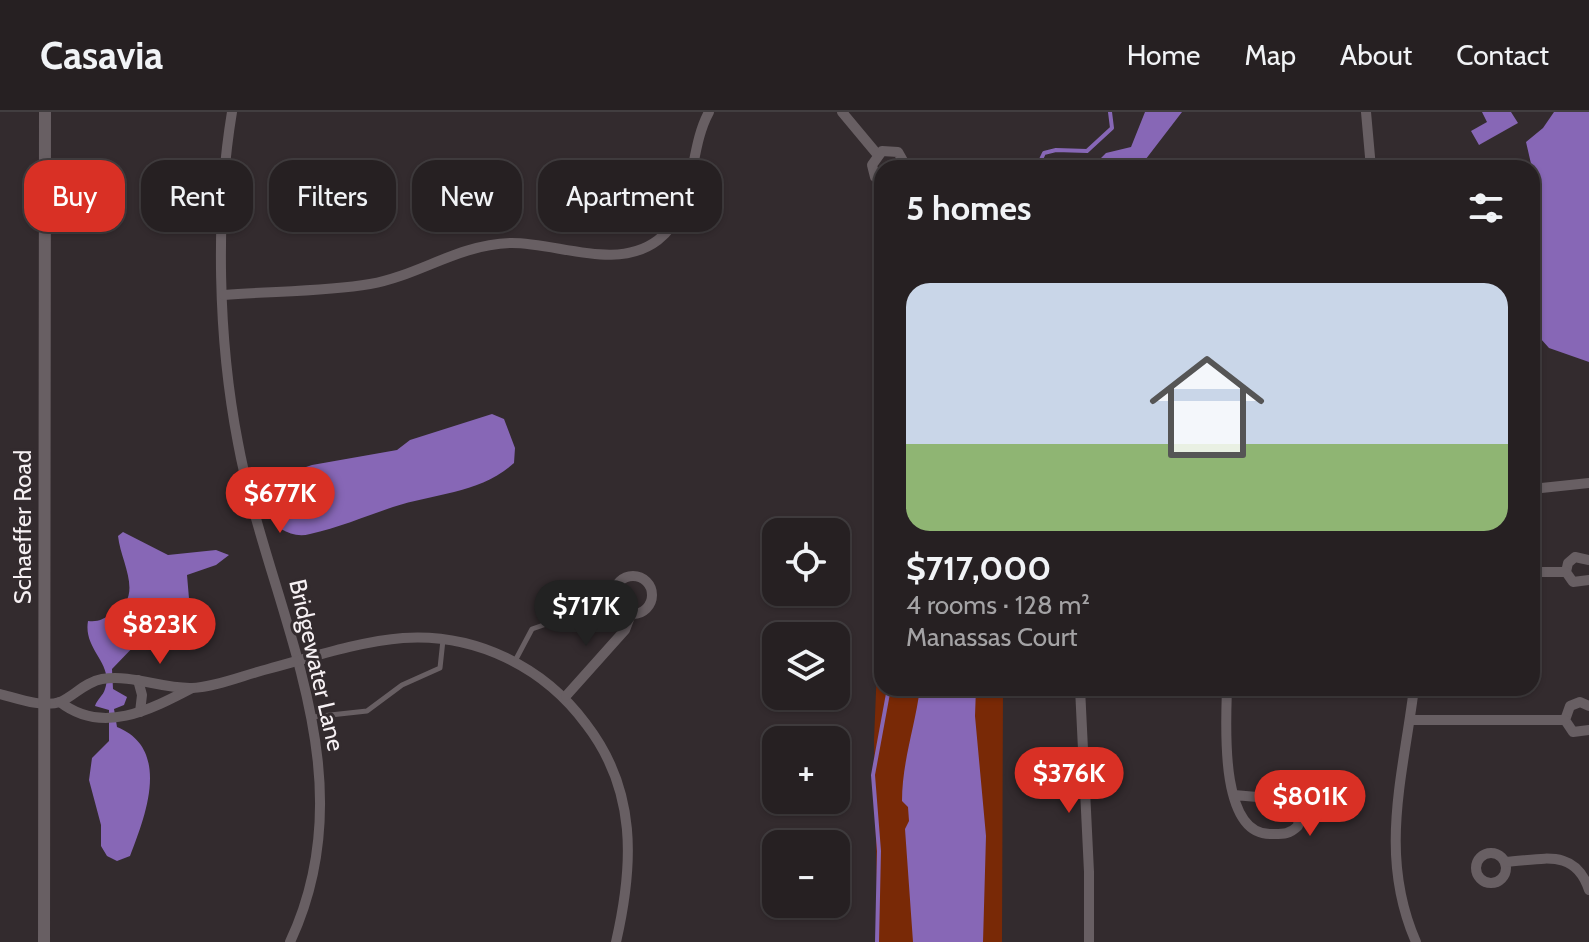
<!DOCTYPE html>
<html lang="en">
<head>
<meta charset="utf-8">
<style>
  :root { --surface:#262022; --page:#2e282a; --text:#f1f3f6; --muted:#a4a3a5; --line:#423e40; --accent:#d93025 }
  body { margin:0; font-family:Cabin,sans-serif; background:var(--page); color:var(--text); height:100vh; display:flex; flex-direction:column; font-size:30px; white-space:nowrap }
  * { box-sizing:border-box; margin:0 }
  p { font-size:26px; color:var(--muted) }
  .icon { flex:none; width:44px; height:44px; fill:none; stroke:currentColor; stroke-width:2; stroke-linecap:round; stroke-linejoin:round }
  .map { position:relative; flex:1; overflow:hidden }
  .panel { position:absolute; left:874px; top:48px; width:666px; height:536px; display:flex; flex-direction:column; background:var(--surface); border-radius:24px; box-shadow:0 2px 6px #0004,0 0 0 2px var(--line) }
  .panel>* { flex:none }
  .hud { position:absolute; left:24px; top:48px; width:730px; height:72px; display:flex; gap:16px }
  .tools { position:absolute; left:762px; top:406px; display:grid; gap:16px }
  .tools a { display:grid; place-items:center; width:88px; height:88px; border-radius:16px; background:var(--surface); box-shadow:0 2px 6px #0004,0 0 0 2px var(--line); font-size:40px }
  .price { position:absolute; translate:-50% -68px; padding:0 18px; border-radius:28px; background:var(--accent); color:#fff; font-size:26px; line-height:52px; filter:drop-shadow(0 2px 4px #0008) }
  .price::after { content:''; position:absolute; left:50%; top:48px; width:24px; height:18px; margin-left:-12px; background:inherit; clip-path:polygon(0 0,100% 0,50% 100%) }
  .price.selected { background:#222; color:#fff }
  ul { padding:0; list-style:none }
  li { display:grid; align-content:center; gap:16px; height:424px; padding:0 32px }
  li span { display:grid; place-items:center; height:248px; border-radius:24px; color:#555 }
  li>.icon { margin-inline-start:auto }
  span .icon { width:144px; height:144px; fill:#fffc; stroke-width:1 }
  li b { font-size:34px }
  h2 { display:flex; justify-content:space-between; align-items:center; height:96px; padding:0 32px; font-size:34px }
  .pill { padding:0 28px; border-radius:24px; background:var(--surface); box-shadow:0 2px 6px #0004,0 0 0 2px var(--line); font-size:28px; line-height:72px }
  .pill.selected { background:var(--accent); color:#fff }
  header { display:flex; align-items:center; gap:48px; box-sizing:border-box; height:112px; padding:0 40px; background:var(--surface); border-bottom:2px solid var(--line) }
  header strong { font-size:38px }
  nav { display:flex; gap:44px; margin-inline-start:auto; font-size:28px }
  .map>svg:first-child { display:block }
</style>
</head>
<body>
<header>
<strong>Casavia</strong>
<nav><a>Home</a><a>Map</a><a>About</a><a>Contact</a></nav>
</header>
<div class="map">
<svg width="1589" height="830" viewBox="0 0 1589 830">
  <rect width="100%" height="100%" fill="#332b2e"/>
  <path fill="#792906" d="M 882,435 L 882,576 L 1003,576 L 1002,830 L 878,830 L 874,628 Z"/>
  <g fill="#8767b6" fill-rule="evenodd">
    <path d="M 1145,0 L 1182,0 L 1139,56 L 1082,56 L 1092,55 L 1106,41 L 1131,35 Z"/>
    <path d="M 1482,0 L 1511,0 L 1518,11 L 1479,33 L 1471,19 L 1487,10 Z"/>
    <path d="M 1554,0 L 1589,0 L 1589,250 L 1549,236 L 1532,217 L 1532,56 L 1526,30 L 1543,16 Z"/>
    <path d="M 882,267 L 882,319 L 878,317 L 873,297 Z"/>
    <path d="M 492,302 L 504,307 L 515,336 L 514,351 C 480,382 435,381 393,395 C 366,404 338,416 310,422 C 299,425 290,422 281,417 L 271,379 L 285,362 L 312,353 L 397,338 L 410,328 Z"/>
    <path d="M 123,420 L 168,443 L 216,438 L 229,443 L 216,453 L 187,463 L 191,510 L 186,519 L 175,525 L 138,530 L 112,557 L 113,577 L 127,585 L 124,593 L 114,597 L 117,615 C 172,637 145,705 130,744 L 117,749 L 107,744 L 101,734 L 101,713 L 89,668 L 92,646 L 109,629 L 109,598 L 95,594 C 97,587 103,584 105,577 C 114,551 83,538 88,509 C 100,510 101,507 111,503 C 146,486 121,452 118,424 ZM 158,491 L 173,501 L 172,513 L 159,515 L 151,510 Z"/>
    <path d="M 920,576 L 976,576 L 975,604 L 986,724 L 983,830 L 913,830 L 905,717 L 909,709 L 908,695 L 902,689 C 902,650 915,615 920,576 Z"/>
  </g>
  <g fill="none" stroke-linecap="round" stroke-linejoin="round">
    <g stroke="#8767b6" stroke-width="4">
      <path d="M 1037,56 L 1044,41 L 1056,38 L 1087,39 L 1112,16 L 1110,0"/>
      <path d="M 882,450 L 882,457"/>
      <path d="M 877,830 L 879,739 L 873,663 L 889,576"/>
    </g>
    <g stroke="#685f63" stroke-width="5">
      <path d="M 515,549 L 532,517 L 578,501 L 585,480 L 615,476"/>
      <path d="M 312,605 L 367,599 L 402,573 L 440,556 L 443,528"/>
    </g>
    <g stroke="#685f63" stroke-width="10">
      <path d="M 232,0 C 215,103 218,228 238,331 C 269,498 370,660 290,830"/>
      <path d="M 842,0 L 877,42"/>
      <path d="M 1366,0 L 1371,56"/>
      <path d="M 882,71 L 875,65 L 872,53 L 882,39 L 898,40 L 907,56"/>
      <path d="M 224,183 C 272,179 323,180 370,172 C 420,163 457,133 510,131 C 557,130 616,160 658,128 C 698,97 687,40 709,0"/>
      <path d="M 1532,377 L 1589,371"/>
      <path d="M 1589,448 L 1575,445 L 1568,451 L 1566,460 L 1573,470 L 1589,468"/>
      <path d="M 1532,460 L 1566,460"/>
      <circle cx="633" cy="483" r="19"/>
      <path d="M 138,568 L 142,583 L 140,600"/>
      <path d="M 1080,576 L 1089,760 L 1089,830"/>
      <path d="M 1227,576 C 1226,611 1219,722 1270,722 C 1282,722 1289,723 1298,714 L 1300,696 L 1292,688 L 1234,683"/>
      <path d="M 1414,576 C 1403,665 1378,743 1416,830"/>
      <path d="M 0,582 C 16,586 43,596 60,590 C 74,584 85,570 102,567 C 132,562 162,577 192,576 C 216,575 244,563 268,557 C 309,546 361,529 403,526 C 476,521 544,555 586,612 C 637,678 634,752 616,830"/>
      <path d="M 566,584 L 625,518 L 631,502"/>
      <path d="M 60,590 C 102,623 150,598 192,576"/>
      <path d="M 1589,594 L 1580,590 L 1570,594 L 1565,608 L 1573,620 L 1589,618"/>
      <path d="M 1410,608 L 1565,608"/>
      <circle cx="1491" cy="756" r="15"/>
      <path d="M 1505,750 C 1542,748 1575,735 1589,778"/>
    </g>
    <path stroke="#685f63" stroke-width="12" d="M 44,830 L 45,0"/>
  </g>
  <g text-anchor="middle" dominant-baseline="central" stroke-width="6" stroke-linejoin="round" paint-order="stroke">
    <g font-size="24" fill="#f6f0f3" stroke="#332b2e">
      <text transform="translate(22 415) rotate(-90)">Schaeffer Road</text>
      <text transform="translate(317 553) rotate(77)">Bridgewater Lane</text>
    </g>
  </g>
</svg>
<div class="tools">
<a><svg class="icon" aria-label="locate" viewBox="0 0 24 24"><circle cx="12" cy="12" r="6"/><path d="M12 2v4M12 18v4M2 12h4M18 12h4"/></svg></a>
<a><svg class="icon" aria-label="layers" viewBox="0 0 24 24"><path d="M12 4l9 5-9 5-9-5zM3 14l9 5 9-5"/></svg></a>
<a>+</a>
<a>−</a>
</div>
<b class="price" style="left:280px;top:423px">$677K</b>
<b class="price selected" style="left:586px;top:536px">$717K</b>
<b class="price" style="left:160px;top:554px">$823K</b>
<b class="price" style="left:1069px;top:703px">$376K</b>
<b class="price" style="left:1310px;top:726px">$801K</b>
<div class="hud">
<a class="pill selected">Buy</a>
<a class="pill">Rent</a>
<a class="pill">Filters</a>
<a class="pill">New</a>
<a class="pill">Apartment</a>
</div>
<section class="panel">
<h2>5 homes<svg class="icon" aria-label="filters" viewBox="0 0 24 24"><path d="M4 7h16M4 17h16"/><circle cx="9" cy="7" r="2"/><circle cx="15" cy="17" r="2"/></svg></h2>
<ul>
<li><span style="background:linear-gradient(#c9d6e8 65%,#8fb573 0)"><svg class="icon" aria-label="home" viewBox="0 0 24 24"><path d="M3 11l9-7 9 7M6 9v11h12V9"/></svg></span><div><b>$717,000</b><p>4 rooms · 128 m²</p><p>Manassas Court</p></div></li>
</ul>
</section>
</div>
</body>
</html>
